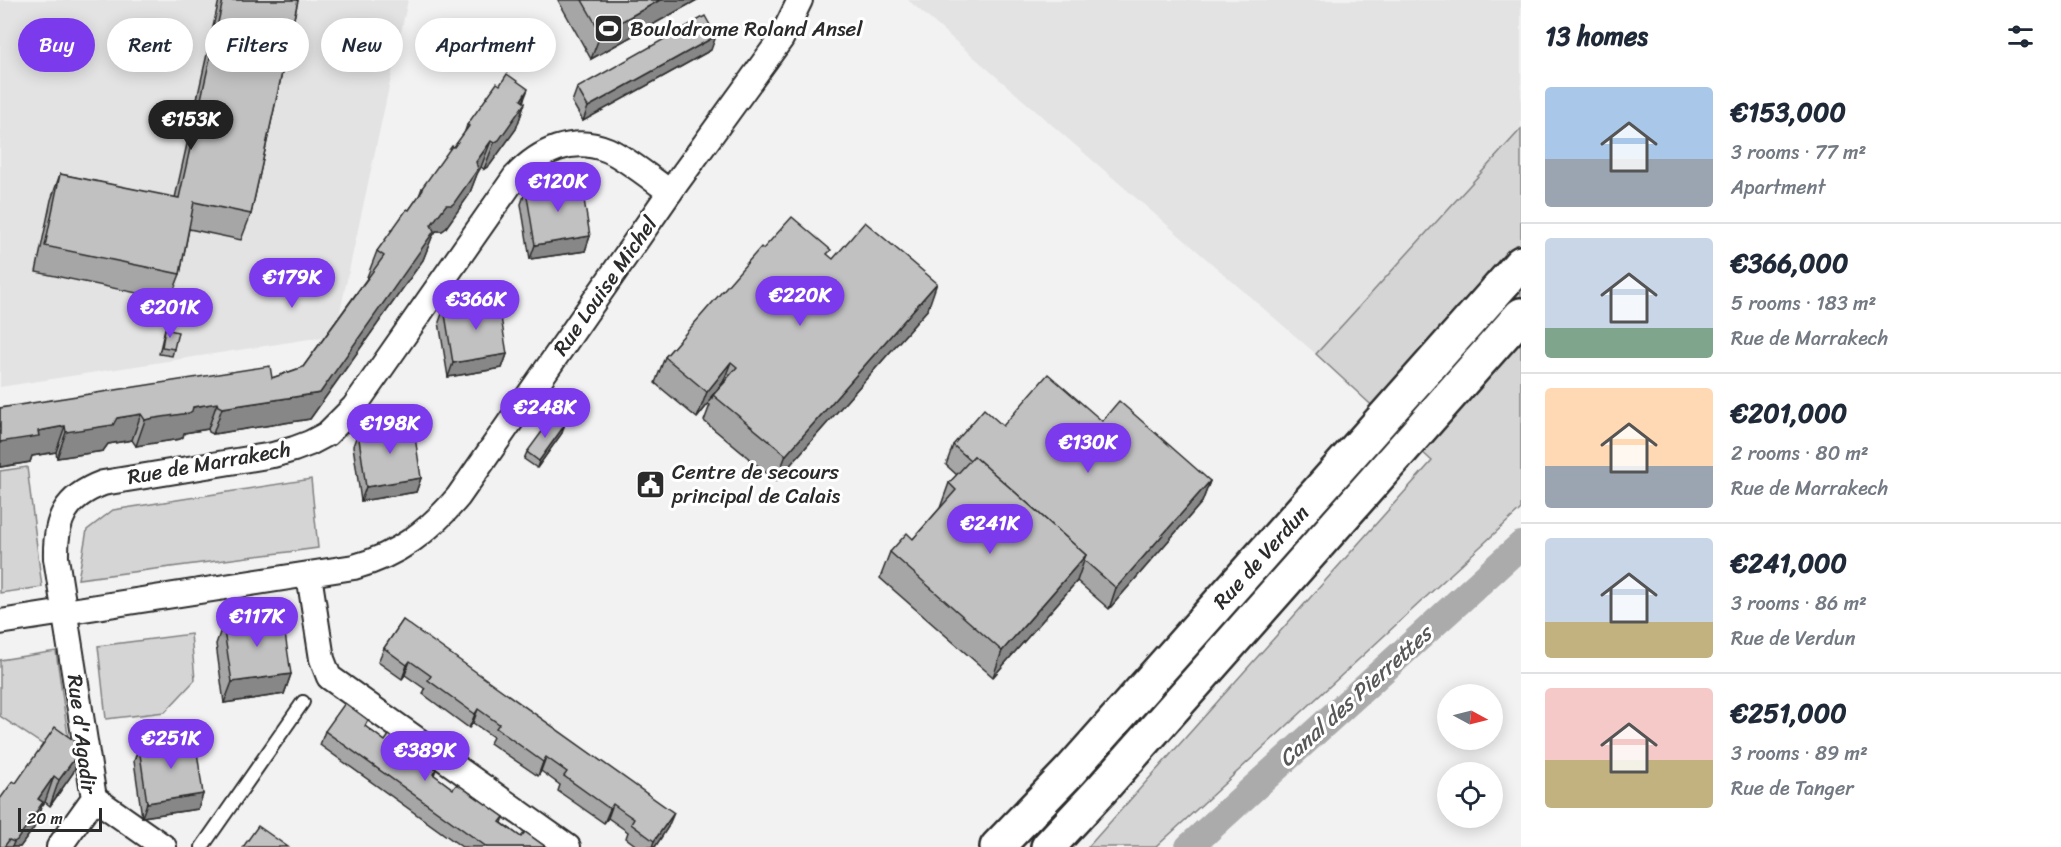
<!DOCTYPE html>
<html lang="en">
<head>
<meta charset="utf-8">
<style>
  :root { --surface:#fff; --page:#f2f2f3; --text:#1f2937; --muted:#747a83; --line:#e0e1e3; --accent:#7c3aed }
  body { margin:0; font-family:Sriracha,sans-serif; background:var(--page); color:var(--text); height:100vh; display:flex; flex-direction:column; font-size:22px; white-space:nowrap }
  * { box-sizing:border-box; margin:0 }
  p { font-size:20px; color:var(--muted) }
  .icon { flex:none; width:33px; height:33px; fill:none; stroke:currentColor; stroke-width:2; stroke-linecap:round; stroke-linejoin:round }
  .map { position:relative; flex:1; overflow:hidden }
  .details { display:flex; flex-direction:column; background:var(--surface); width:540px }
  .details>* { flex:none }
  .banner { position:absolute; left:18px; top:18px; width:570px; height:54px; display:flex; gap:12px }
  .needle { width:39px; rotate:97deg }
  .controls { position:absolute; left:1437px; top:684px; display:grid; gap:12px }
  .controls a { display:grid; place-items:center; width:66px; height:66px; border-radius:50%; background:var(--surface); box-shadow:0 3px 15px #0003; font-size:30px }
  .scale { position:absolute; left:18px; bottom:15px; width:84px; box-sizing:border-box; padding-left:6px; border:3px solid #2b2b2b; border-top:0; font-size:16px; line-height:21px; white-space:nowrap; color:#2b2b2b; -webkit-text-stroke:4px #fff; paint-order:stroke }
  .price { position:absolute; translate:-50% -51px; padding:0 14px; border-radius:21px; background:var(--accent); color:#fff; font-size:20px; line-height:39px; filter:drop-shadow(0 2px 3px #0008) }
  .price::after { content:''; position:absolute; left:50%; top:36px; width:18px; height:14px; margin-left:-9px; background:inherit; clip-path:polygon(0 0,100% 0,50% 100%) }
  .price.on { background:#222; color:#fff }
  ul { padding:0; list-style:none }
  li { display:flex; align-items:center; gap:18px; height:150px; padding:0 24px }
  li+li { border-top:2px solid var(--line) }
  li span { display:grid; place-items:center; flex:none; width:168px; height:120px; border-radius:6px; color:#555 }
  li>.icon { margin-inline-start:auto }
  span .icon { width:72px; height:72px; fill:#fffc; stroke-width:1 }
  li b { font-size:26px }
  h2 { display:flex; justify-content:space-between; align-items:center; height:72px; padding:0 24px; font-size:26px }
  .pill { padding:0 21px; border-radius:27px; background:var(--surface); box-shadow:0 3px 15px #0003; font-size:21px; line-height:54px }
  .pill.on { background:var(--accent); color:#fff }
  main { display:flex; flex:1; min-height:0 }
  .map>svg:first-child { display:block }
</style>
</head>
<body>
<main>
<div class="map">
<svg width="1521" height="847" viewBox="0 0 1521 847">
  <rect width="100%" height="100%" fill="#f2f2f2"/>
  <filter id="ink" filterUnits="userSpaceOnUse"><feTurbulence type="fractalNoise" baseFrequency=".0167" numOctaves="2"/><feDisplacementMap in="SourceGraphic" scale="12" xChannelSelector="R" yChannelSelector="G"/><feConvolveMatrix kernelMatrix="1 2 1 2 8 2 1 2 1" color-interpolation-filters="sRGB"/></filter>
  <g filter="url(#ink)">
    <g fill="#e3e3e3">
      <path d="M 0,0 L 408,0 L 335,335 L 0,387 Z"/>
      <path d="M 908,0 L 1521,0 L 1521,129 L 1316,354 Z"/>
    </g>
    <g fill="#d5d5d5" stroke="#808080" stroke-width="1.5">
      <path d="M 1521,129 L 1521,509 L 1156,847 L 1088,847 L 1432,461 L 1316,354 Z"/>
      <path d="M 27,467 L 42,587 L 0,593 L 0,471 Z"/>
      <path d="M 311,479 L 318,548 L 78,579 L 87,530 L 113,510 Z"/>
      <path d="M 191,634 L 195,680 L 165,712 L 106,719 L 98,646 Z"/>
      <path d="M 56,651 L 72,764 L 0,716 L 0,660 Z"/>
    </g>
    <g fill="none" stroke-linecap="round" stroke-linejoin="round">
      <path stroke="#ababab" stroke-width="28" d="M 1189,847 L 1521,545"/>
      <defs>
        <path id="service" d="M 202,847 L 303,702"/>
        <g id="minor">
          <path d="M 309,575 L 322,659 L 329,677 L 568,847"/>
          <path d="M 0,622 L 354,567 C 398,555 429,531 458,497 L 670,192 L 781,39 L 800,0"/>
          <path d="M 94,798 L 164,847"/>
          <path d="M 59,847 L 94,798 L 56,558 C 55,519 65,497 103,483 L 273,455 L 294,449 L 310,443 L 327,434 L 354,407 L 515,177 C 539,151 573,135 608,150 C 626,158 653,180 670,192"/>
        </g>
        <g id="primary">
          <path d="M 997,847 L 1070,771 L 1521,263"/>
          <path d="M 1048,847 L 1102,789 L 1521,315"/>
        </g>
      </defs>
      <use href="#service" stroke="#2b2b2b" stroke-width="16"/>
      <use href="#minor" stroke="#2b2b2b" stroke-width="28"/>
      <use href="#primary" stroke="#2b2b2b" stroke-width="38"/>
      <use href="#service" stroke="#fff" stroke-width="12"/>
      <use href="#minor" stroke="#fff" stroke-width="24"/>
      <use href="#primary" stroke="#fff" stroke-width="33"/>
    </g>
    <g fill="#a6a6a6" stroke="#2b2b2b" stroke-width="1.5">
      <path d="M 219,0 L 298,0 L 251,214 L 241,240 L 189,229 L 180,274 L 170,300 L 36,272 L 51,200 L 60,174 L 175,198 Z"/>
      <path d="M 558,0 L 697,0 L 591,59 Z"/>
      <path d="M 711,50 L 583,121 L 572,102 L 577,88 Z"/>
      <path d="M 523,102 L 525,103 L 516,129 L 490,165 L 484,169 L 481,167 L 477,174 L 469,195 L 445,229 L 442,231 L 436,231 L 432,237 L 423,260 L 310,419 L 213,434 L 209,432 L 208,429 L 184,433 L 183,437 L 180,439 L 140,445 L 136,446 L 132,440 L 108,444 L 103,451 L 57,458 L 56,452 L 32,456 L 30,462 L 0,467 L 0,408 L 272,378 L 303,367 L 368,277 L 367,277 L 377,251 L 409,210 L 419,196 L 422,188 L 454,147 L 464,134 L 467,125 Z"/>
      <path d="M 526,190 L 590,236 L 585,251 L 530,259 L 521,204 Z"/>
      <path d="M 763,249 L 833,259 L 928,309 L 776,481 L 704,421 L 710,405 L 708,404 L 697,418 L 655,383 L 665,357 Z"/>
      <path d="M 444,308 L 507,354 L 502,368 L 448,377 L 439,322 Z"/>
      <path d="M 165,329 L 174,349 L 172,356 L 159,354 L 163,337 Z"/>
      <path d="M 1102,421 L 1210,481 L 1202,502 L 1109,609 L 1077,581 L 993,677 L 880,578 L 890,552 L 913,539 L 940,508 L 949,483 L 957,475 L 946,465 L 953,445 L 1003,426 Z"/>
      <path d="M 564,426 L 562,433 L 537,468 L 524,459 L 527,452 Z"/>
      <path d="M 358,432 L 421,478 L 416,492 L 361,501 L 353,446 Z"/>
      <path d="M 403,620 L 668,827 L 655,847 L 638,847 L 626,838 L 628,832 L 608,818 L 604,823 L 558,791 L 560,785 L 541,771 L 538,776 L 490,743 L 493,737 L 473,723 L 469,728 L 423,694 L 425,689 L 405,675 L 402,679 L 378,662 L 384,648 Z"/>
      <path d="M 223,624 L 291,674 L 284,694 L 224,703 L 216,644 Z"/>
      <path d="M 366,727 L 385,741 L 436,769 L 434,775 L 453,789 L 504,817 L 502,823 L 521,837 L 546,847 L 462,847 L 320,745 L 325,731 Z"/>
      <path d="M 139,747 L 203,794 L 198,809 L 142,817 L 134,761 Z"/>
      <path d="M 73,773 L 50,806 L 45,802 L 41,807 L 34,828 L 20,847 L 0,847 L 16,783 Z"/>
    </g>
    <g fill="#878787" stroke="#2b2b2b" stroke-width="1.5">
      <path d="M 660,0 L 697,0 L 591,59 L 601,33 Z"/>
      <path d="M 716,36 L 711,50 L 583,121 L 588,107 Z"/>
      <path d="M 528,89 L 520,110 L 525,103 L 516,129 L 490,165 L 484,169 L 494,143 Z"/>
      <path d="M 491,141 L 481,167 L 477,174 L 469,195 L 445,229 L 442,231 L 436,231 L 432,237 L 423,260 L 310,419 L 213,434 L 222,408 L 320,393 L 431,225 Z"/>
      <path d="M 590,236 L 585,251 L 530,259 L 535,245 Z"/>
      <path d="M 937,283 L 928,309 L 776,481 L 786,455 Z"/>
      <path d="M 507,354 L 502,368 L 448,377 L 453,363 Z"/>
      <path d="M 731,362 L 721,388 L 711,397 L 708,404 L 697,418 L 707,392 Z"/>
      <path d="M 217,403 L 208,429 L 184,433 L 183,437 L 180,439 L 136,446 L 145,420 L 193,407 Z"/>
      <path d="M 141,414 L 132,440 L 108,444 L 103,451 L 57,458 L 66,432 L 117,418 Z"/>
      <path d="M 65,426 L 56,452 L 32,456 L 30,462 L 0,467 L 0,442 L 38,431 Z"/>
      <path d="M 564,426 L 562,433 L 537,468 L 539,461 Z"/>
      <path d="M 421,478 L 416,492 L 361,501 L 366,487 Z"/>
      <path d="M 1210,481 L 1202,502 L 1109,609 L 1116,588 Z"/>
      <path d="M 1086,555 L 1077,581 L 993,677 L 1002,651 Z"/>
      <path d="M 410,661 L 405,675 L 402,679 L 407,665 Z"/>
      <path d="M 291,674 L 284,694 L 224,703 L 232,682 Z"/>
      <path d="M 478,709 L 473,723 L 469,728 L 475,714 Z"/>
      <path d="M 83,747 L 73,773 L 50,806 L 59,780 Z"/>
      <path d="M 546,757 L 541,771 L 538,776 L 543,762 Z"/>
      <path d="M 54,776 L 45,802 L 41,807 L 34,828 L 20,847 L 12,847 L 14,842 L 38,799 Z"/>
      <path d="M 203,794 L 198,809 L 142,817 L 147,803 Z"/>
      <path d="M 613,804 L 608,818 L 604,823 L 610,809 Z"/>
      <path d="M 674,813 L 668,827 L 655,847 L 652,847 L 654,841 Z"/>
    </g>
    <g fill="#c1c1c1" stroke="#2b2b2b" stroke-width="1.5">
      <path d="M 223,0 L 298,0 L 251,214 L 194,202 L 180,274 L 45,246 L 60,174 L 179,198 Z"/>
      <path d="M 582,0 L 660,0 L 601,33 Z"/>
      <path d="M 705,16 L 716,36 L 588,107 L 577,88 Z"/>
      <path d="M 507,74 L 528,89 L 521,100 L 525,103 L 499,140 L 494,143 L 491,141 L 476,162 L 478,169 L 454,203 L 452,205 L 446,205 L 431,225 L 434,231 L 432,234 L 320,393 L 222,408 L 218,406 L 217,403 L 193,407 L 192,411 L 189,413 L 149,419 L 145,420 L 141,414 L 117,418 L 113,425 L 66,432 L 65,426 L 38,431 L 39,436 L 0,442 L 0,408 L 270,366 L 272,378 L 303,367 L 384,256 L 377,251 L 407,209 L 409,210 L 423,190 L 422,188 L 452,146 L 454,147 L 469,126 L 467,125 L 497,83 L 500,85 Z"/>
      <path d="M 581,182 L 590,236 L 535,245 L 526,190 Z"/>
      <path d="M 792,217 L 831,250 L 827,254 L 833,259 L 865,222 L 937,283 L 786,455 L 713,395 L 737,367 L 731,362 L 707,392 L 665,357 L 761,247 L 763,249 Z"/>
      <path d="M 498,299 L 507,354 L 453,363 L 444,308 Z"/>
      <path d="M 165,329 L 178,332 L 174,349 L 162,347 Z"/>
      <path d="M 1048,374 L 1102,421 L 1119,401 L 1210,481 L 1116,588 L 1084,560 L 1086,555 L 974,456 L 970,460 L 953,445 L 984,409 L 1003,426 Z"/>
      <path d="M 724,381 L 725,382 L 713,395 L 712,398 L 711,397 Z"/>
      <path d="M 552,418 L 564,426 L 539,461 L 527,452 Z"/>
      <path d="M 413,423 L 421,478 L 366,487 L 358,432 Z"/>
      <path d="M 974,456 L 1086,555 L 1002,651 L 890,552 L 907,533 L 913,539 L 956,490 L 949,483 Z"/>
      <path d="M 282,614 L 291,674 L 232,682 L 223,624 Z"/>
      <path d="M 403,620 L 674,813 L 654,841 L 631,824 L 634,819 L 624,812 L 613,804 L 610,809 L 564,776 L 567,772 L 546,757 L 543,762 L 496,728 L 499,724 L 478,709 L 475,714 L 428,680 L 431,676 L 410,661 L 407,665 L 384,648 Z"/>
      <path d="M 345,703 L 368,720 L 365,726 L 385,741 L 389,735 L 436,769 L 433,774 L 453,789 L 457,784 L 504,817 L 500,822 L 521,837 L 525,832 L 546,847 L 487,847 L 325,731 Z"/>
      <path d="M 55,727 L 83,747 L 59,780 L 54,776 L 38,799 L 43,802 L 17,840 L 14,842 L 9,840 L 4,847 L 0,847 L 0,799 L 13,781 L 16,783 Z"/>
      <path d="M 195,738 L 203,794 L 147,803 L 139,747 Z"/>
      <path d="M 258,826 L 288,847 L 243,847 Z"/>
    </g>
  </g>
  <defs>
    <symbol id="stadium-square" viewBox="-11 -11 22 22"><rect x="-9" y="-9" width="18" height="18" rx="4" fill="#2b2b2b" stroke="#fff"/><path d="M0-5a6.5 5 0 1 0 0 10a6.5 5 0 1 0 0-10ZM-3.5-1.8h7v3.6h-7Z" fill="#fff"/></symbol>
    <symbol id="civic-square" viewBox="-11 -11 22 22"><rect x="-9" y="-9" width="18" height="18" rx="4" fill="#2b2b2b" stroke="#fff"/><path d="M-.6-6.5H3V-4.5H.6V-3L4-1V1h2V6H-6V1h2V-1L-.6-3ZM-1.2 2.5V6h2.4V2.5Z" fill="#fff"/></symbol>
  </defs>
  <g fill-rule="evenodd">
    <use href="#stadium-square" x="592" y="12" width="33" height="33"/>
    <use href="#civic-square" x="634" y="468" width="33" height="33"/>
  </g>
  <g text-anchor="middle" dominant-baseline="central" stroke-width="6" stroke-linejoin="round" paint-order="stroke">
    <g font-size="21" fill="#2b2b2b" stroke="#fff" text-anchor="start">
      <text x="630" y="29">Boulodrome Roland Ansel</text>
      <text x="672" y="472">Centre de secours<tspan x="672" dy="24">principal de Calais</tspan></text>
    </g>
    <g font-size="21" fill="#2b2b2b" stroke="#fff">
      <text transform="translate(605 286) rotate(-55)">Rue Louise Michel</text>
      <text transform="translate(209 463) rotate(-10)">Rue de Marrakech</text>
      <text transform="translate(1261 557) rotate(-48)">Rue de Verdun</text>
      <text transform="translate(82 734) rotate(83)">Rue d'Agadir</text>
    </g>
    <g font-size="22" font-style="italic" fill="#585858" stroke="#fff">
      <text transform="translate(1355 696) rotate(-42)">Canal des Pierrettes</text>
    </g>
  </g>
</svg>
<div class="controls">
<a><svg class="needle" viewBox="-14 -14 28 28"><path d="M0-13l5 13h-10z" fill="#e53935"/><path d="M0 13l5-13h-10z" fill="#747a83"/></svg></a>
<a><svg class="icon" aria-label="locate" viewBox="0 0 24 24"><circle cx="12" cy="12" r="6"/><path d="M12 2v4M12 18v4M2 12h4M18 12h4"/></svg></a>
</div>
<div class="scale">20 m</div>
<b class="price on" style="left:191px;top:151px">€153K</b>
<b class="price" style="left:558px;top:213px">€120K</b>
<b class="price" style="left:292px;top:309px">€179K</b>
<b class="price" style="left:800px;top:327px">€220K</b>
<b class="price" style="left:476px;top:331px">€366K</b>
<b class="price" style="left:170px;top:339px">€201K</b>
<b class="price" style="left:545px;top:439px">€248K</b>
<b class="price" style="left:390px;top:455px">€198K</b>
<b class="price" style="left:1088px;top:474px">€130K</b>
<b class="price" style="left:990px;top:555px">€241K</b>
<b class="price" style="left:257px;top:648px">€117K</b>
<b class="price" style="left:171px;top:770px">€251K</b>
<b class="price" style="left:425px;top:782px">€389K</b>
<div class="banner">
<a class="pill on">Buy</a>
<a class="pill">Rent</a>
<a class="pill">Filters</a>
<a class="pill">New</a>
<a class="pill">Apartment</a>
</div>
</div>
<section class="details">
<h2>13 homes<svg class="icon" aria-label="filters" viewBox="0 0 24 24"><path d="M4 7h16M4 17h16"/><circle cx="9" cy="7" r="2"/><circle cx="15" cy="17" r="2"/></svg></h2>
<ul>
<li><span style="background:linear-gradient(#a9c7e8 60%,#9aa5b1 0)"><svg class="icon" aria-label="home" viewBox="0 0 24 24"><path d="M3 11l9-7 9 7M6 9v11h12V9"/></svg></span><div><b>€153,000</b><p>3 rooms · 77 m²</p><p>Apartment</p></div></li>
<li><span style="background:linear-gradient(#c9d6e8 75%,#7fa58c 0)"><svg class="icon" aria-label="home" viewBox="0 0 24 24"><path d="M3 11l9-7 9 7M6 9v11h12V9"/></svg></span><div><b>€366,000</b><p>5 rooms · 183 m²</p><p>Rue de Marrakech</p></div></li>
<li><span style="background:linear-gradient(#ffd9b3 65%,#9aa5b1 0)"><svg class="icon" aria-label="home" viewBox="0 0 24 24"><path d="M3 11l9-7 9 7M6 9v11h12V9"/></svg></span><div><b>€201,000</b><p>2 rooms · 80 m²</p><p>Rue de Marrakech</p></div></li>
<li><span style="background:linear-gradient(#c9d6e8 70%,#c2b280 0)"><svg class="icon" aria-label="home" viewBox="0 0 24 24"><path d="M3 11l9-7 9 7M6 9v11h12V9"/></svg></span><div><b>€241,000</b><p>3 rooms · 86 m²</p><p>Rue de Verdun</p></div></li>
<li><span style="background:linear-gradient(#f6c9c9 60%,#c2b280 0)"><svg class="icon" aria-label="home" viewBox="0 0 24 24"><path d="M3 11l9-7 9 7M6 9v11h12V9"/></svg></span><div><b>€251,000</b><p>3 rooms · 89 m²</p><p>Rue de Tanger</p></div></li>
</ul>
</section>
</main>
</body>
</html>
